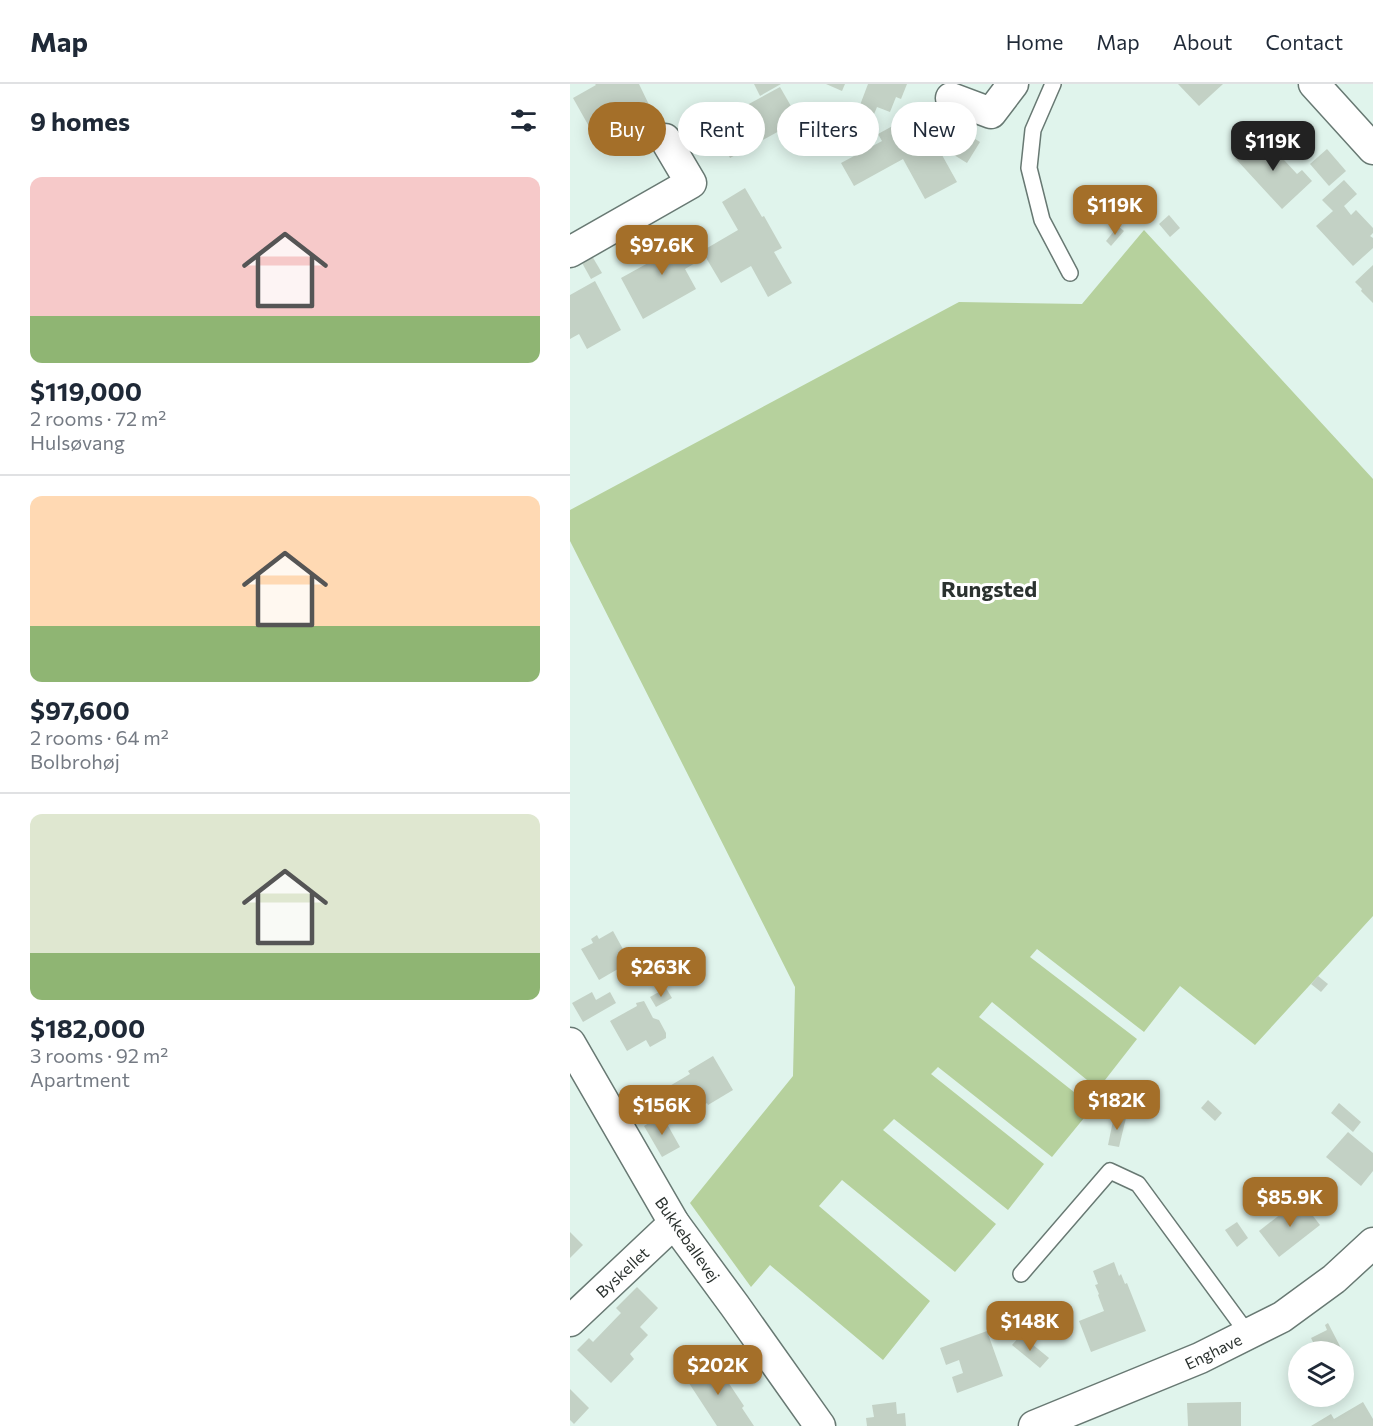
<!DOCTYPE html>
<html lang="en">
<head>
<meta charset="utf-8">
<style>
  :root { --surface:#fff; --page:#f6f6f7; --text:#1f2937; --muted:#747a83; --line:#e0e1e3; --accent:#a46f29 }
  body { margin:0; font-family:Commissioner,sans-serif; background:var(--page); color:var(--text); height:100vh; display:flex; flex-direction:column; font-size:22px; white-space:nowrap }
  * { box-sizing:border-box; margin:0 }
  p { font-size:20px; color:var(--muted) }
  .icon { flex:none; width:33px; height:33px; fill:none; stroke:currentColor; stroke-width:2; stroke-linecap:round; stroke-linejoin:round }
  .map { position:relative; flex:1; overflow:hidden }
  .drawer { display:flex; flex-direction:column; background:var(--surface); width:570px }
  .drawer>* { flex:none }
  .banner { position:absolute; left:18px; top:18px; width:570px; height:54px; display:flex; gap:12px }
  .buttons { position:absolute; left:718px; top:1257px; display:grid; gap:12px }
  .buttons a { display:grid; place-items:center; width:66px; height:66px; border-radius:50%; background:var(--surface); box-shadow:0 3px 15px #0003; font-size:30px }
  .price { position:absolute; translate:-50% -51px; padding:0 14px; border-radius:12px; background:var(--accent); color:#fff; font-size:20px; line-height:39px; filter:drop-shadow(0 2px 3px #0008) }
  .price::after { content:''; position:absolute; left:50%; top:36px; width:18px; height:14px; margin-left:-9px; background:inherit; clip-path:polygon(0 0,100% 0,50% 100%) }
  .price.current { background:#222; color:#fff }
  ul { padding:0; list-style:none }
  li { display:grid; align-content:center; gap:12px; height:318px; padding:0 30px }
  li+li { border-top:2px solid var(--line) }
  li span { display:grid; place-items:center; height:186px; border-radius:12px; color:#555 }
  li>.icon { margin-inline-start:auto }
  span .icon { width:108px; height:108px; fill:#fffc; stroke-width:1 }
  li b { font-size:26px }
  h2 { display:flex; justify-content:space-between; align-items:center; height:72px; padding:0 30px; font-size:26px }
  .chip { padding:0 21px; border-radius:27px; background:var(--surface); box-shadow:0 3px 15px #0003; font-size:21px; line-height:54px }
  .chip.current { background:var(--accent); color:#fff }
  header { display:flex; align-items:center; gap:36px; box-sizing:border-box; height:84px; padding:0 30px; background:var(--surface); border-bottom:2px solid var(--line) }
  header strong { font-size:28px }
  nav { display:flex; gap:33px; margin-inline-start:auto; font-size:21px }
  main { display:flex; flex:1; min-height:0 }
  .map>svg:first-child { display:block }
</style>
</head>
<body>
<header>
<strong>Map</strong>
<nav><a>Home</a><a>Map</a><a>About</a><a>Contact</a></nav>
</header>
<main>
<section class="drawer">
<h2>9 homes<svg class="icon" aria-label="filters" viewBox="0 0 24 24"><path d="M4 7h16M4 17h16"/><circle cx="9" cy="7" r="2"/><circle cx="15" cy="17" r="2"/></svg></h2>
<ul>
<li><span style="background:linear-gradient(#f6c9c9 75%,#8fb573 0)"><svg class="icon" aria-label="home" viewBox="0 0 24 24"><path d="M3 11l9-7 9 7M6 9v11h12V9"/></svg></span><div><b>$119,000</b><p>2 rooms · 72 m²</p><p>Hulsøvang</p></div></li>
<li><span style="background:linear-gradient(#ffd9b3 70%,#8fb573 0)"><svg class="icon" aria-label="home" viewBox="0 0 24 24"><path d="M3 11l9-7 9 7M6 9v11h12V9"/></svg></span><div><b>$97,600</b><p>2 rooms · 64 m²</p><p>Bolbrohøj</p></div></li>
<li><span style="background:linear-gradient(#dfe7d0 75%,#8fb573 0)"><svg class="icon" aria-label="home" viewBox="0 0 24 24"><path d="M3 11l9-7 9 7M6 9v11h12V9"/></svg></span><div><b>$182,000</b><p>3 rooms · 92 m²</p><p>Apartment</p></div></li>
</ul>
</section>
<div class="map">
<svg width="803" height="1342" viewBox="0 0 803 1342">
  <rect width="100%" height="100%" fill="#e0f4ec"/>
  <path fill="#b6d19d" d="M 574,146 L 803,395 L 803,832 L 685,961 L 610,902 L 574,948 L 467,865 L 460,873 L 567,955 L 528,1005 L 422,918 L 409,933 L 523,1023 L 482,1073 L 368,983 L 361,990 L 474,1080 L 438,1126 L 324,1035 L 313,1046 L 426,1140 L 385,1188 L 272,1096 L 249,1122 L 360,1217 L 313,1276 L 200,1181 L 181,1203 L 120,1119 L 223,992 L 225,903 L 0,457 L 0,426 L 389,218 L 512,220 Z"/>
  <g fill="#c3d1c5">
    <path d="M 25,0 L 69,0 L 83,29 L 61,41 L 53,28 L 21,46 L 3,14 L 26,1 Z"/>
    <path d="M 184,0 L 211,0 L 190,12 Z"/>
    <path d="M 256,0 L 275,0 L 272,7 Z"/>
    <path d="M 298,0 L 337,0 L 331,15 L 326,13 L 320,28 L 307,23 L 302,35 L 287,29 Z"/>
    <path d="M 608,0 L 653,0 L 629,22 Z"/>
    <path d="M 210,3 L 229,36 L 160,74 L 142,40 Z"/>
    <path d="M 339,33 L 342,40 L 352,35 L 387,98 L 355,115 L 333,75 L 284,102 L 271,79 L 312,57 L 308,50 Z"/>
    <path d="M 389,45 L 410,58 L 397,79 L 376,66 Z"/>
    <path d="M 691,51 L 727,90 L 732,86 L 742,97 L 712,125 L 665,74 Z"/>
    <path d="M 757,65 L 776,87 L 759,102 L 740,80 Z"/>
    <path d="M 774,96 L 787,110 L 774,122 L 781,131 L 786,126 L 803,144 L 803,149 L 800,152 L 803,154 L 803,164 L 783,182 L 746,142 L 763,127 L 752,116 Z"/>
    <path d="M 175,104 L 192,133 L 194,132 L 212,164 L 204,168 L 222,199 L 198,213 L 181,182 L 151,199 L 132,167 L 168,146 L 152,118 Z"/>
    <path d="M 599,131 L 610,144 L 600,153 L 589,140 Z"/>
    <path d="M 548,142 L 554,147 L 541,162 L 536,157 Z"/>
    <path d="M 101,144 L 109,160 L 115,157 L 127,178 L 115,185 L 126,205 L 73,235 L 51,194 L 87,174 L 78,157 Z"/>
    <path d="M 22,172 L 32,189 L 21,195 L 11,177 Z"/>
    <path d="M 803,181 L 803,219 L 791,207 L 792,205 L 785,198 Z"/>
    <path d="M 25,197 L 51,246 L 17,265 L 9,250 L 0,255 L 0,211 Z"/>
    <path d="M 43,847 L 60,878 L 29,896 L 11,865 L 23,859 L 21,855 L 27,851 L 29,855 Z"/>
    <path d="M 748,892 L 758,900 L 751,908 L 741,900 Z"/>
    <path d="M 96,904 L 102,914 L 86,923 L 80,913 Z"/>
    <path d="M 22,908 L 26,916 L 40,908 L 46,919 L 13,938 L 2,919 Z"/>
    <path d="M 74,917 L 83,934 L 89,936 L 96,949 L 96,954 L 80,963 L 76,956 L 57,967 L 40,937 L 67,922 L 66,919 Z"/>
    <path d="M 143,972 L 163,1006 L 138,1021 L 137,1019 L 117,1031 L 112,1022 L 98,1030 L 86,1010 L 120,990 L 118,987 Z"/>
    <path d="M 638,1016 L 652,1029 L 645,1037 L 631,1024 Z"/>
    <path d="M 769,1019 L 791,1038 L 783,1048 L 761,1029 Z"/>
    <path d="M 92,1031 L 110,1063 L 92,1073 L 74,1042 Z"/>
    <path d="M 544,1032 L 556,1034 L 549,1063 L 538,1061 Z"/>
    <path d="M 778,1048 L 803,1069 L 803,1087 L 791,1102 L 756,1073 Z"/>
    <path d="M 730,1115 L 750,1141 L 709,1173 L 689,1147 Z"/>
    <path d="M 667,1138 L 678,1154 L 667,1163 L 655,1146 Z"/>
    <path d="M 0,1148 L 13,1161 L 0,1174 Z"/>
    <path d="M 544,1178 L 549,1192 L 551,1190 L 555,1200 L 557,1199 L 576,1247 L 521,1268 L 509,1237 L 534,1227 L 528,1211 L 529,1210 L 525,1201 L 528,1200 L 523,1187 Z"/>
    <path d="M 67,1203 L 88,1224 L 70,1243 L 78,1251 L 60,1270 L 64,1275 L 41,1299 L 7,1266 L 19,1254 L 23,1258 L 51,1229 L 46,1224 Z"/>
    <path d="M 758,1239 L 773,1268 L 748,1268 L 741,1254 L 757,1246 L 755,1241 Z"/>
    <path d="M 417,1247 L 433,1292 L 387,1309 L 382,1293 L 393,1289 L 389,1276 L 376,1281 L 370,1264 Z"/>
    <path d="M 451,1251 L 479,1274 L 470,1284 L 442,1261 Z"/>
    <path d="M 142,1274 L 174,1322 L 172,1324 L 184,1342 L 147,1342 L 115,1293 Z"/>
    <path d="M 0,1305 L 19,1324 L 4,1340 L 0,1336 Z"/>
    <path d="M 326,1318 L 327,1330 L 335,1329 L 336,1342 L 297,1342 L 296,1334 L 304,1333 L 302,1321 Z"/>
    <path d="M 671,1318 L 671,1342 L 618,1342 L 617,1319 Z"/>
    <path d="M 793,1318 L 803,1335 L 803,1342 L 741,1342 L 761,1330 L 764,1335 Z"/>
  </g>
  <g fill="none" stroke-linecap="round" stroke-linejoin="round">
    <defs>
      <g id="service">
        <path d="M 483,0 L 463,46 L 459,84 L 472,136 L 500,189"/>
        <path d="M 451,1190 L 540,1087 L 568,1100 L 678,1250"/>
      </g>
      <g id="minor">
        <path d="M 744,0 L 803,65"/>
        <path d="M 381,14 L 421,29 L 443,0"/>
        <path d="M 0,168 L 121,99 L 95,55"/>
        <path d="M 0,959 L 104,1139 L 165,1222 L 250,1342"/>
        <path d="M 0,1237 L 104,1139"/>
        <path d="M 464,1342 L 630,1274 L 712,1233 L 764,1195 L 803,1159"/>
      </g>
    </defs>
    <use href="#service" stroke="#687973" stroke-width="18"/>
    <use href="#minor" stroke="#687973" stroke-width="33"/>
    <use href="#service" stroke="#fff" stroke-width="15"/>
    <use href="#minor" stroke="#fff" stroke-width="30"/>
  </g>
  <g text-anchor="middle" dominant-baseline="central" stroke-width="6" stroke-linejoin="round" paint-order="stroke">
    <g font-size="16" fill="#2b322f" stroke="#fff">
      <text transform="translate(118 1155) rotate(55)">Bukkeballevej</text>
      <text transform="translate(52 1188) rotate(-43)">Byskellet</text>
      <text transform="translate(643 1267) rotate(-26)">Enghave</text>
    </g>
    <g font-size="22" font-weight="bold" fill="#2b322f" stroke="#fff">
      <text x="419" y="504">Rungsted</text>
    </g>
  </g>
</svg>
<div class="buttons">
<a><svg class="icon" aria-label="layers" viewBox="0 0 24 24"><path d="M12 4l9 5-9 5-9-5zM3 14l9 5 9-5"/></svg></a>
</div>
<b class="price current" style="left:703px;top:88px">$119K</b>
<b class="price" style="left:545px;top:152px">$119K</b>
<b class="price" style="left:92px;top:192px">$97.6K</b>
<b class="price" style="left:91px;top:914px">$263K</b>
<b class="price" style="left:547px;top:1047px">$182K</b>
<b class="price" style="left:92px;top:1052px">$156K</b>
<b class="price" style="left:720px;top:1144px">$85.9K</b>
<b class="price" style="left:460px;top:1268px">$148K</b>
<b class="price" style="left:148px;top:1312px">$202K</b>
<div class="banner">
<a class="chip current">Buy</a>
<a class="chip">Rent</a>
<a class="chip">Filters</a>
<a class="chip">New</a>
</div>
</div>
</main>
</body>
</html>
